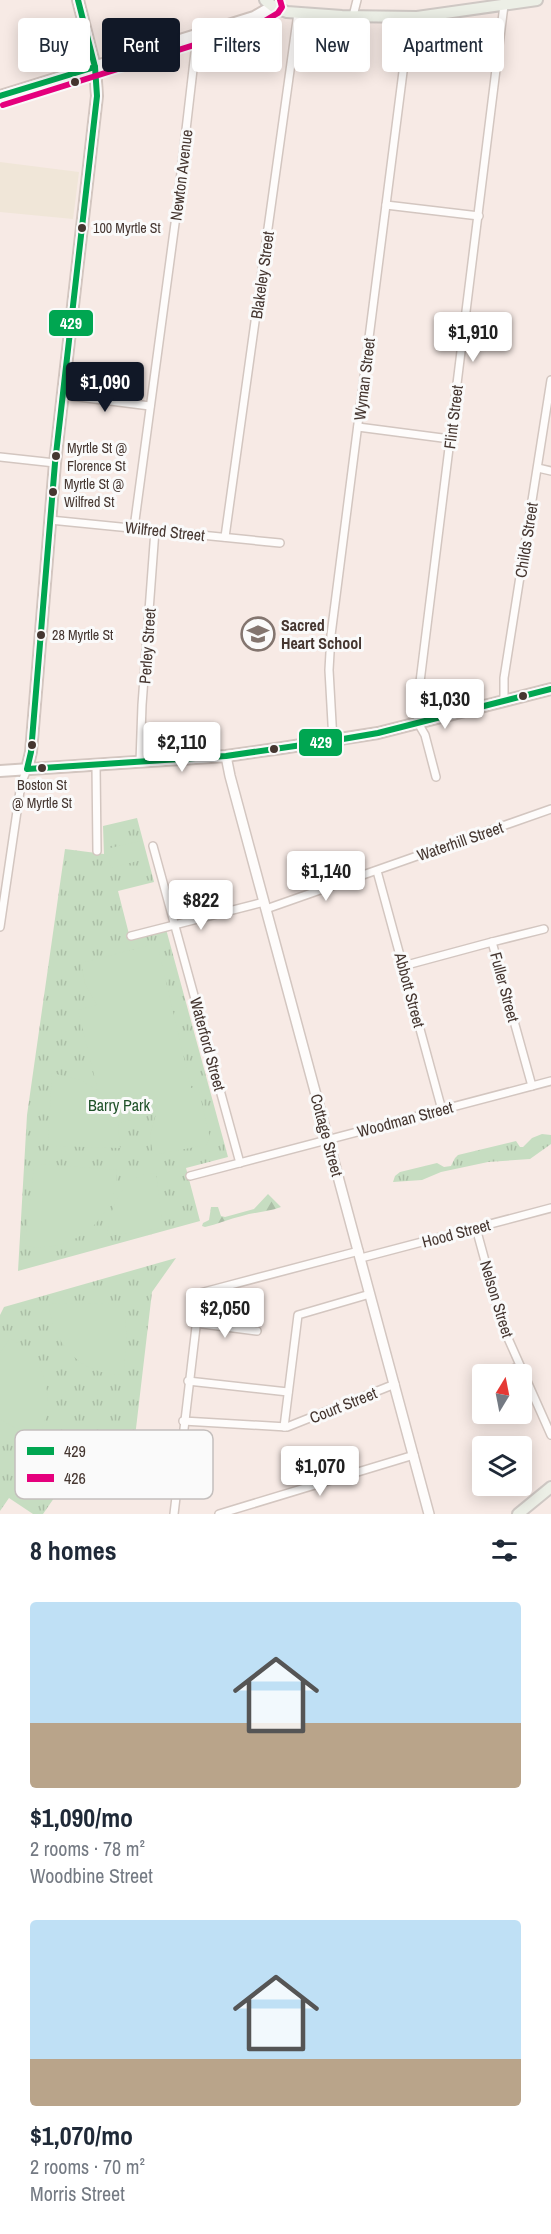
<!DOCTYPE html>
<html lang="en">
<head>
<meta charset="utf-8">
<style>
  :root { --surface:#fff; --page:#f2f2f3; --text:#1f2937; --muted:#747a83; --accent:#111827 }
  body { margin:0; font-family:"Archivo Narrow",sans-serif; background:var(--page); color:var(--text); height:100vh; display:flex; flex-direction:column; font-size:22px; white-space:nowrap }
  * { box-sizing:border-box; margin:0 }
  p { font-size:20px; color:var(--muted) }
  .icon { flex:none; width:33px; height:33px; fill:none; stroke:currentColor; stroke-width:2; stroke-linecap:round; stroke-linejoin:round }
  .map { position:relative; height:1514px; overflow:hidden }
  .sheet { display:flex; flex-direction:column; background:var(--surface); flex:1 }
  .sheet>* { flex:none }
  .hud { position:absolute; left:18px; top:18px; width:516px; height:54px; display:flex; gap:12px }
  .needle { width:39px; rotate:10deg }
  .tools { position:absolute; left:472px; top:1364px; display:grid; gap:12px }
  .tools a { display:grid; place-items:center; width:60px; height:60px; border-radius:6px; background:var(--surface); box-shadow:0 3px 15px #0003; font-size:30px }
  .price { position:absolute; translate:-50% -51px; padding:0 14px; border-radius:6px; background:#fff; color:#222; font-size:20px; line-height:39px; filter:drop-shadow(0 2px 3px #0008) }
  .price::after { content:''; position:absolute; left:50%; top:36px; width:18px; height:14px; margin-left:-9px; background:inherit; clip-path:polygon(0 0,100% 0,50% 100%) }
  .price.on { background:var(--accent); color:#fff }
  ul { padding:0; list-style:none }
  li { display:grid; align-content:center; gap:12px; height:318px; padding:0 30px }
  li span { display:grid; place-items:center; height:186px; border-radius:6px; color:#555 }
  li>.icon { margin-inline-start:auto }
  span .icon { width:108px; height:108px; fill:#fffc; stroke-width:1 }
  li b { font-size:26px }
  h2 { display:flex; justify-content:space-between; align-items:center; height:72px; padding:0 30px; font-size:26px }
  .chip { padding:0 21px; border-radius:6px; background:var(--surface); box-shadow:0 3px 15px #0003; font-size:21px; line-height:54px }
  .chip.on { background:var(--accent); color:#fff }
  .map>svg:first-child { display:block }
</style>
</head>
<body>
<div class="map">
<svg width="551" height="1514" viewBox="0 0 551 1514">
  <defs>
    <pattern id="grass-tufts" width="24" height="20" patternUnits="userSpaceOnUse" patternTransform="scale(1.5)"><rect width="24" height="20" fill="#c6ddc1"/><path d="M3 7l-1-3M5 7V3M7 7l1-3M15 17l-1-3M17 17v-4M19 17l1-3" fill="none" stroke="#abbea6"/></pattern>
    <pattern id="forest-firs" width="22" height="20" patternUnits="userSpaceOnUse" patternTransform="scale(1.5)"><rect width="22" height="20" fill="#c6ddc1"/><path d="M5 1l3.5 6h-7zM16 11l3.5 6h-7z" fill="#abbea6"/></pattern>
  </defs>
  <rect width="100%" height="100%" fill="#f7eae5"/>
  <path fill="#f0e6d8" d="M 0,162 L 79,172 L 73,219 L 0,212 Z"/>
  <g fill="url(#grass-tufts)">
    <path d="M 137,818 L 154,882 L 118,891 L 130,938 L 166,929 L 228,1157 L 186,1168 L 200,1221 L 18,1271 L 27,1115 L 65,849 L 104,854 L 103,826 Z"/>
    <path d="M 542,1134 L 551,1135 L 551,1144 L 530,1159 L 488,1162 L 441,1172 L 422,1180 L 393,1182 L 395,1176 L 400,1172 L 437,1163 L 444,1167 L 451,1166 L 455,1158 L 458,1155 L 516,1141 L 520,1147 L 523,1147 L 532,1138 Z"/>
    <path d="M 176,1258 L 152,1292 L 133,1454 L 88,1449 L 43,1514 L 33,1514 L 9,1498 L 0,1511 L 0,1315 L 4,1307 Z"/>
  </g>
  <path fill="url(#forest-firs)" d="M 268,1194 L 281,1207 C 268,1212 255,1212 242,1216 C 229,1219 218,1224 205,1227 L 202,1226 L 203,1223 L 209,1220 L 211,1207 L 218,1207 L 221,1216 L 225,1217 L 254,1209 Z"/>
  <g fill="#c6ddc1">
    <path d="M 140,841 L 145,859 L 111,868 L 106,849 Z"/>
    <path d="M 150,945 L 159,952 L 191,1088 L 198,1087 L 210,1138 L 206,1145 L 153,1155 L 150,1135 L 156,1114 L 118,1123 L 120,1148 L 53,1146 L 48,1141 L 52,1073 L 80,1080 L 98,1091 L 78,1010 L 97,1005 L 85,984 L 81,963 Z"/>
    <path d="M 40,1164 L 117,1170 C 116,1220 74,1254 25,1246 L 34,1168 Z"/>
    <path d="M 156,1173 L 162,1222 L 157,1229 L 107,1236 C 110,1207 122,1174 156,1173 Z"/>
    <path d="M 118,1303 C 132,1320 124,1355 124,1375 C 82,1376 52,1344 49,1304 Z"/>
    <path d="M 10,1338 C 50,1360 56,1403 37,1441 L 0,1419 L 0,1353 Z"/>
  </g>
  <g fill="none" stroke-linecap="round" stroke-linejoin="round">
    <defs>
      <g id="minor">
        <path d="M 353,16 L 357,0"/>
        <path d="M 386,205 L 479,216"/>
        <path d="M 63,395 L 150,406"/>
        <path d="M 358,427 L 450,439"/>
        <path d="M 0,457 L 55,463"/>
        <path d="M 538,468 L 551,471"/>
        <path d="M 50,520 L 280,543"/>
        <path d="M 134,528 L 176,216 L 197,35"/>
        <path d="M 225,537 L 298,13"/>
        <path d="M 504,701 L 504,678 L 551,380"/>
        <path d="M 333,741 L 329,670 L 331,635 L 410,17"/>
        <path d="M 140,762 L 142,705 L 155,530"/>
        <path d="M 96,765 L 97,851"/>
        <path d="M 436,777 L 425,735 L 418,723 L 417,706 L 504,5"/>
        <path d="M 153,846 L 240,1163"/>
        <path d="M 377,871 L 442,1110"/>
        <path d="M 266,909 L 551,809"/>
        <path d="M 0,927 L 21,784 L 27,769"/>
        <path d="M 131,936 L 264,902"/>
        <path d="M 492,942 L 544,929"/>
        <path d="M 403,966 L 492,942 L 532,1086"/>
        <path d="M 190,1176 L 551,1081"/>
        <path d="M 476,1228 L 503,1327 L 551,1435"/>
        <path d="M 361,1258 L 551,1208"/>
        <path d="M 195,1323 L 257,1331"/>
        <path d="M 500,1374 L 520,1366"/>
        <path d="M 188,1381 L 288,1392"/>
        <path d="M 479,1383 L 483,1381"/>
        <path d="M 183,1421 L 287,1427 L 395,1384"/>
        <path d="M 284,1427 L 298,1315 L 370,1294"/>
        <path d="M 174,1514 L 200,1293 L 359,1251"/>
        <path d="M 219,1514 L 414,1455"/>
      </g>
      <path id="tertiary" d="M 226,756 L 230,776 L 429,1514"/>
      <g id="secondary">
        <path d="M 0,96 L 254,17 L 273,6"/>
        <path d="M 27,769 L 31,752 L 55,463 L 97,96 L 95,67 L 78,0"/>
        <path d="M 0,771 L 226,756 L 282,748 L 378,733 L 551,689"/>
      </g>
      <g id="primary">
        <path d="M 265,0 L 275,8 L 287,12 L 342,16 L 417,17 L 537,0"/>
        <path d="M 518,1514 L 551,1487"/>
      </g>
    </defs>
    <use href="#minor" stroke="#d3c6c0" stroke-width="10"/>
    <use href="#tertiary" stroke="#d3c6c0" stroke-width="12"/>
    <use href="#secondary" stroke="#d3c6c0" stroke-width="14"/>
    <use href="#primary" stroke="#cfc8c4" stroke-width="14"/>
    <use href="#minor" stroke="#fefcfb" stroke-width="7"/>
    <use href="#tertiary" stroke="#fefcfb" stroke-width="9"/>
    <use href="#secondary" stroke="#fefcfb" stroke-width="10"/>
    <use href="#primary" stroke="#ecefe6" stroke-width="10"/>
    <defs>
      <g id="bus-1">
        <path d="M 78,0 L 95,67 L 97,96 L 55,463 L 31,752 L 27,769 L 226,756 L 343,739 L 378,733 L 551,689"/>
        <path d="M 0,96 L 95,67"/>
      </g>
      <path id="bus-2" d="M 3,105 L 258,25 L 278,13 L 282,7 L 280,0"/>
    </defs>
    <use href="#bus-1" stroke="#fafafa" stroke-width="10"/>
    <use href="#bus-2" stroke="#fafafa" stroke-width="10"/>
    <use href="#bus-1" stroke="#00a651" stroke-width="6"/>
    <use href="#bus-2" stroke="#e5007d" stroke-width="6"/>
  </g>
  <defs>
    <symbol id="school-ring" viewBox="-11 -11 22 22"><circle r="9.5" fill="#fafafa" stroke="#83756f" stroke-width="1.5"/><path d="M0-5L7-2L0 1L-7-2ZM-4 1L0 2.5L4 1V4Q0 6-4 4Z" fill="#83756f"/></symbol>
  </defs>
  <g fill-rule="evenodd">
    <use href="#school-ring" x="239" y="615" width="38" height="38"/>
  </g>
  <g fill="#453630" stroke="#fafafa" stroke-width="2">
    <circle cx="75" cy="82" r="5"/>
    <circle cx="82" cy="228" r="5"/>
    <circle cx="56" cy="456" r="5"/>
    <circle cx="53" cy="492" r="5"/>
    <circle cx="41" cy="635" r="5"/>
    <circle cx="523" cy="696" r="5"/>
    <circle cx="32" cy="745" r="5"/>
    <circle cx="274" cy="749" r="5"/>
    <circle cx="42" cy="768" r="5"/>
  </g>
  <g text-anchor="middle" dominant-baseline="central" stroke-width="6" stroke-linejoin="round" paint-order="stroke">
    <g font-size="14" fill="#453630" stroke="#fafafa" text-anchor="start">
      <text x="93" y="228">100 Myrtle St</text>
      <text x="67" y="448">Myrtle St @<tspan x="67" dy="18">Florence St</tspan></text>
      <text x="64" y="484">Myrtle St @<tspan x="64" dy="18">Wilfred St</tspan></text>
      <text x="52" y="635">28 Myrtle St</text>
      <text x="42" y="785" text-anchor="middle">Boston St<tspan x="42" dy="18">@ Myrtle St</tspan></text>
    </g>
    <g font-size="16" fill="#453630" stroke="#fafafa">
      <text transform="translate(181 175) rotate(-83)">Newton Avenue</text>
      <text transform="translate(262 275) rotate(-82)">Blakeley Street</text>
      <text transform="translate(364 379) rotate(-83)">Wyman Street</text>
      <text transform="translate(453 417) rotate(-83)">Flint Street</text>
      <text transform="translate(165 531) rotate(6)">Wilfred Street</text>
      <text transform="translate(526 540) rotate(-81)">Childs Street</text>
      <text transform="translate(147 646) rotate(-86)">Perley Street</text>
      <text transform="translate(460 841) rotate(-19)">Waterhill Street</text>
      <text transform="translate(505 987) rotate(75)">Fuller Street</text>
      <text transform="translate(410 990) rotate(75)">Abbott Street</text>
      <text transform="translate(208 1044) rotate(75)">Waterford Street</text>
      <text transform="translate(405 1119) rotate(-15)">Woodman Street</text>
      <text transform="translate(327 1135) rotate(75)">Cottage Street</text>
      <text transform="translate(456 1233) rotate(-15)">Hood Street</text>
      <text transform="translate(497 1299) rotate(73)">Nelson Street</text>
      <text transform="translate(343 1405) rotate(-22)">Court Street</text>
    </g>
    <g font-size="16" font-weight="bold" fill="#453630" stroke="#fafafa" text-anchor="start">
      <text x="281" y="625">Sacred<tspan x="281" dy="18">Heart School</tspan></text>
    </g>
    <g font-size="16" fill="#1e5128" stroke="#fafafa">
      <text x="119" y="1105">Barry Park</text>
    </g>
  </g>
  <rect x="15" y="1430" width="198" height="69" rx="9" fill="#fafafa" stroke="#c4bfbd" stroke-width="1.5"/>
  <rect x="27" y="1447" width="27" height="8" fill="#00a651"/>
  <rect x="27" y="1474" width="27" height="8" fill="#e5007d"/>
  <g font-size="16" fill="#453630">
    <text x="64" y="1457">429</text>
    <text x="64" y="1484">426</text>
  </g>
  <g stroke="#fafafa" stroke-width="2">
    <rect x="48" y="309" width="46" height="28" rx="6" fill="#00a651"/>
    <rect x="298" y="728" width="45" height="29" rx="6" fill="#00a651"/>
  </g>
  <g font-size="16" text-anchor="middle" font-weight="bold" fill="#fff">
    <text x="71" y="329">429</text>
    <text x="321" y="748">429</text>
  </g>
</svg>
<div class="tools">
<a><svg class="needle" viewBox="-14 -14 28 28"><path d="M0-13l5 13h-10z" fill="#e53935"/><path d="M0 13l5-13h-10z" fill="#747a83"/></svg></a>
<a><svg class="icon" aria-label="layers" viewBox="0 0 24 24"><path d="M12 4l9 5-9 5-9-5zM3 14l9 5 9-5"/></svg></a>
</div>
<b class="price" style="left:473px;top:363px">$1,910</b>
<b class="price on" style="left:105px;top:413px">$1,090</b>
<b class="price" style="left:445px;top:730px">$1,030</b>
<b class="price" style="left:182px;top:773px">$2,110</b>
<b class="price" style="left:326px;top:902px">$1,140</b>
<b class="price" style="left:201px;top:931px">$822</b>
<b class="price" style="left:225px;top:1339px">$2,050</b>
<b class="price" style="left:320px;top:1497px">$1,070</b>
<div class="hud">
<a class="chip">Buy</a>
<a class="chip on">Rent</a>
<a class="chip">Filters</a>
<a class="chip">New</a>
<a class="chip">Apartment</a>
</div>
</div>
<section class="sheet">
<h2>8 homes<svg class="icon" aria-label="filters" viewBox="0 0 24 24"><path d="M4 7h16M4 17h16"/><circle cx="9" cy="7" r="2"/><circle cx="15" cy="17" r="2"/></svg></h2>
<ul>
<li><span style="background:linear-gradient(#bfe0f5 65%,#b9a48a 0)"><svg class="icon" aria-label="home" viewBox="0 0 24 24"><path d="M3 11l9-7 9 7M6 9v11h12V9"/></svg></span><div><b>$1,090/mo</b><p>2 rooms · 78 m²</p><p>Woodbine Street</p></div></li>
<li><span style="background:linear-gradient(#bfe0f5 75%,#b9a48a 0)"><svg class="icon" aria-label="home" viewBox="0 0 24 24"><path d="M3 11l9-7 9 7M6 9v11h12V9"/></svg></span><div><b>$1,070/mo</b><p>2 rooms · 70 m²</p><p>Morris Street</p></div></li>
</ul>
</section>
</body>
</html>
